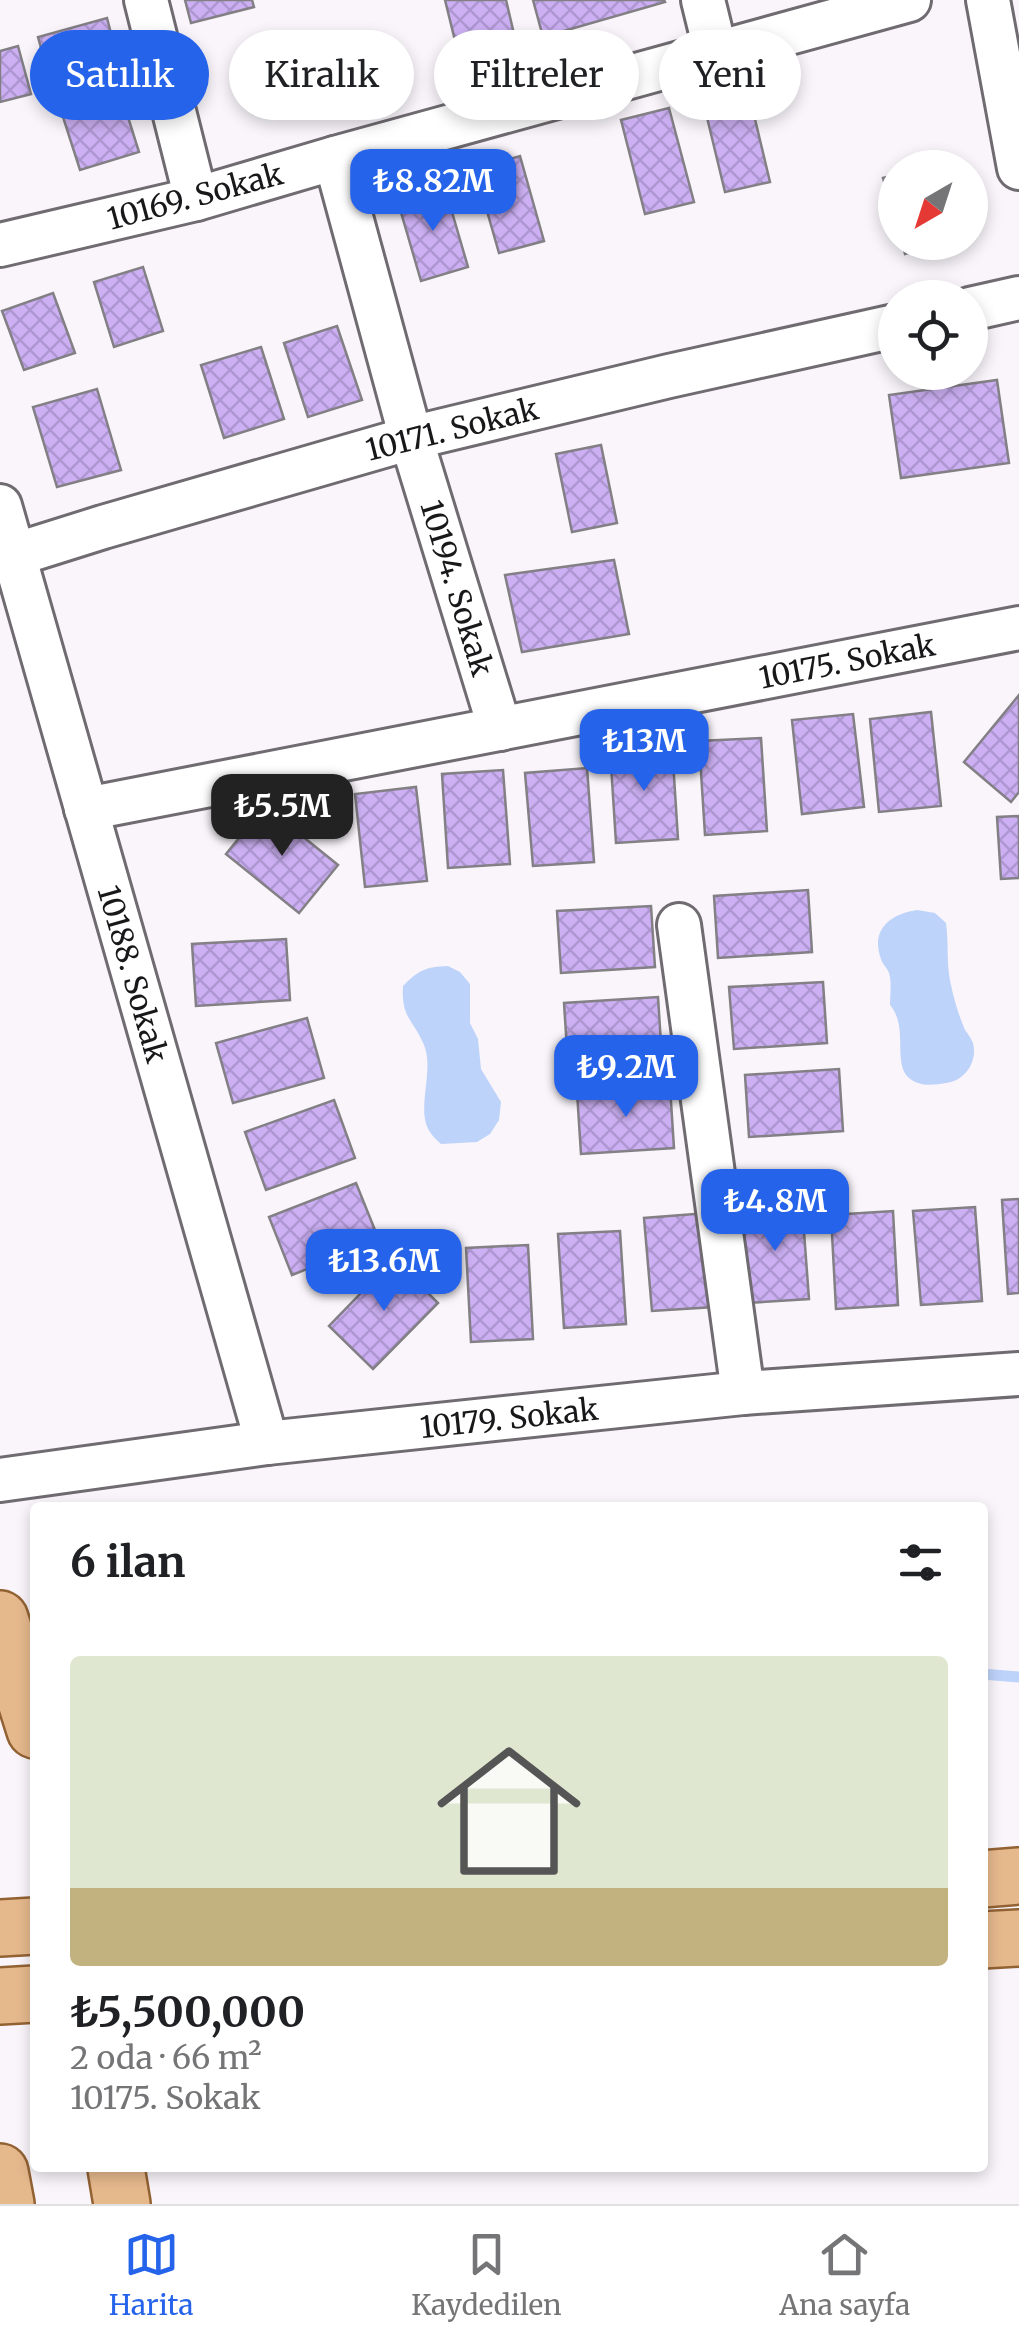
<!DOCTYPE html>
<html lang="tr">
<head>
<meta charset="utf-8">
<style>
  :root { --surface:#fff; --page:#f6f6f6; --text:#202124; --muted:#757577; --line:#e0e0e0; --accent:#2563eb }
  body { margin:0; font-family:Merriweather,serif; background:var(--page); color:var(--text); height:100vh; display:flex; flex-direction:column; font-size:38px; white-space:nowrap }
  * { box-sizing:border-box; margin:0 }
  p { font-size:32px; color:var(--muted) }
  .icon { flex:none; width:55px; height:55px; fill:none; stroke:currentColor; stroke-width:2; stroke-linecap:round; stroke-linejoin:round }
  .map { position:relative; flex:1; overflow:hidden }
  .panel { position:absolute; left:30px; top:1502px; width:958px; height:670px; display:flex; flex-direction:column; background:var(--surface); border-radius:10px; box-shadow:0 5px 15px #0003 }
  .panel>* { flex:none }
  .guide { position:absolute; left:30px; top:30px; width:960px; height:90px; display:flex; gap:20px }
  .needle { width:65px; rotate:219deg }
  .tools { position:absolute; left:878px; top:150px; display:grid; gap:20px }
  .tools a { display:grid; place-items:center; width:110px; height:110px; border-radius:50%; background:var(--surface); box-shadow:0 5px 15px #0003; font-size:50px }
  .price { position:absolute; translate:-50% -85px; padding:0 22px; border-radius:20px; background:var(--accent); color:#fff; font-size:32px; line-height:65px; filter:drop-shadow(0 2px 5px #0008) }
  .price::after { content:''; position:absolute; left:50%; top:60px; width:30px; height:22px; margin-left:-15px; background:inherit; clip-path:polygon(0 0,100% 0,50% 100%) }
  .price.selected { background:#222; color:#fff }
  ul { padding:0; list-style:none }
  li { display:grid; align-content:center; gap:20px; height:530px; padding:0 40px }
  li+li { border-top:2px solid var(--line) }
  li span { display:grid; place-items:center; height:310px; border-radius:10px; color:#555 }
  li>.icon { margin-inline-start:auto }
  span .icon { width:180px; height:180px; fill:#fffc; stroke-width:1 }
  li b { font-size:42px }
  h2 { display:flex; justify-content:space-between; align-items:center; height:120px; padding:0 40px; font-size:42px }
  .tag { padding:0 35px; border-radius:45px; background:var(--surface); box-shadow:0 5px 15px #0003; font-size:35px; line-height:90px }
  .tag.selected { background:var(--accent); color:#fff }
  .tabs { display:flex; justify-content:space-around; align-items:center; height:140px; border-top:2px solid var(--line); background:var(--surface); font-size:28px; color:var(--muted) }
  .tabs a { display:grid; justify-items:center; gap:5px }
  .tabs .selected { color:var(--accent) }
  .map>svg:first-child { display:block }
</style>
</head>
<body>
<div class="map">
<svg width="1019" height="2204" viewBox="0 0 1019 2204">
  <defs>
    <pattern id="building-cross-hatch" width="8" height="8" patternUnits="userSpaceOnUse" patternTransform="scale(2.5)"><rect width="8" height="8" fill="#ccb0f3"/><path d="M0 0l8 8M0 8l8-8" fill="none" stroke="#ae97d0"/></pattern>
  </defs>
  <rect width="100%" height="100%" fill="#f9f5fb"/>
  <g fill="#bed3fa">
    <path d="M 917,910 L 935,913 L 946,923 C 949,944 946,964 951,985 C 954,1000 959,1016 965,1030 C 968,1034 971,1038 973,1043 C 978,1061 965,1081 946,1083 C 933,1085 920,1087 909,1078 C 892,1063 909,1027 890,1005 C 890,995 892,982 889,973 C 887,967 882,964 881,959 C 870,929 891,914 917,910 Z"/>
    <path d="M 448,966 L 460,972 L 470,984 L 470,1023 L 478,1039 L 481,1069 L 501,1102 L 499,1120 L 490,1134 L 477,1142 L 441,1144 C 437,1140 433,1137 430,1132 C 415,1110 435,1071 424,1045 C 413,1019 401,1018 403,986 C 419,970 425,967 448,966 Z"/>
  </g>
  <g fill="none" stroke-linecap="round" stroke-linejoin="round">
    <path stroke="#bed3fa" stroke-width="11" d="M 982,1674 L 1019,1677"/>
  </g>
  <g fill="url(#building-cross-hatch)" stroke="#827f85" stroke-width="2.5">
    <path d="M 185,0 L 252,0 L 254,7 L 191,23 Z"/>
    <path d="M 445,0 L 506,0 L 519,55 L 462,69 Z"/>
    <path d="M 533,0 L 664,0 L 665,2 L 543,37 Z"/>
    <path d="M 107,18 L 120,68 L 52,87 L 38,37 Z"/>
    <path d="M 18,46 L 31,94 L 0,102 L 0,51 Z"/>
    <path d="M 749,94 L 770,182 L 725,192 L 704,105 Z"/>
    <path d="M 122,98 L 139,152 L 80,170 L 63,117 Z"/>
    <path d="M 669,108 L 694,202 L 645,214 L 621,120 Z"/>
    <path d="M 520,156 L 544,241 L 499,253 L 475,169 Z"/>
    <path d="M 895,175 L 895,220 L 883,178 Z"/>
    <path d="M 445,188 L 468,267 L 421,281 L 398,202 Z"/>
    <path d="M 902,242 L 946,242 L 905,254 Z"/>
    <path d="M 143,267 L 163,331 L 114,347 L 94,282 Z"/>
    <path d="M 53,293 L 75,353 L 24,370 L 2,311 Z"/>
    <path d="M 337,326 L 362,400 L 308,417 L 284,343 Z"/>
    <path d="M 261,347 L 284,419 L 224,438 L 201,365 Z"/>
    <path d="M 997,380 L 1009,463 L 901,478 L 889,395 Z"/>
    <path d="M 97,389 L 121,470 L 57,487 L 33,407 Z"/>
    <path d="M 601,445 L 617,523 L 572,532 L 556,454 Z"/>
    <path d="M 614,560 L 629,634 L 522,652 L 505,575 Z"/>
    <path d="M 1019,695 L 1019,792 L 1011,802 L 964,762 Z"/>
    <path d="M 931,712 L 941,806 L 879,812 L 870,719 Z"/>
    <path d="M 853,714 L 864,807 L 802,814 L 792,720 Z"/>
    <path d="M 761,738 L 767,831 L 705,835 L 699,741 Z"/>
    <path d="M 672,745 L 678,839 L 616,843 L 610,749 Z"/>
    <path d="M 587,768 L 594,862 L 533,866 L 525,773 Z"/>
    <path d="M 503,770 L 510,864 L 448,868 L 442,774 Z"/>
    <path d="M 416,787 L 427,881 L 365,887 L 355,794 Z"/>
    <path d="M 265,806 L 338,865 L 299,913 L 226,854 Z"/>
    <path d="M 1019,816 L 1019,878 L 1001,879 L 997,817 Z"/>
    <path d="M 808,890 L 812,952 L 718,958 L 714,896 Z"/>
    <path d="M 651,906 L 655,967 L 561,973 L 557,911 Z"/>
    <path d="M 286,939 L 290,1000 L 196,1006 L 192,944 Z"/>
    <path d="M 823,982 L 827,1043 L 734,1049 L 729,987 Z"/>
    <path d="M 658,997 L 662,1059 L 568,1065 L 564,1003 Z"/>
    <path d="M 307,1018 L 324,1078 L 233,1103 L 216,1043 Z"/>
    <path d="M 839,1069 L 843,1131 L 749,1137 L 745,1075 Z"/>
    <path d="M 670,1086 L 674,1148 L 581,1154 L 577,1092 Z"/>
    <path d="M 334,1100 L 355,1158 L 266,1190 L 245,1132 Z"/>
    <path d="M 356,1183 L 379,1240 L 292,1275 L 269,1217 Z"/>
    <path d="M 1019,1199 L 1019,1293 L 1008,1294 L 1002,1200 Z"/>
    <path d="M 802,1205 L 809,1299 L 748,1303 L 741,1210 Z"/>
    <path d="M 975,1207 L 982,1301 L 921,1305 L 913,1211 Z"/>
    <path d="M 893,1211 L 898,1305 L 836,1309 L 831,1215 Z"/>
    <path d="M 707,1213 L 714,1307 L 652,1311 L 644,1218 Z"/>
    <path d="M 620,1231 L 626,1324 L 564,1328 L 558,1234 Z"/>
    <path d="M 528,1245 L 533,1339 L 471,1342 L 466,1248 Z"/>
    <path d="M 394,1259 L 438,1303 L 373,1369 L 329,1326 Z"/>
  </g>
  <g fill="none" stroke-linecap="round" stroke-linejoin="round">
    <defs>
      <g id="minor">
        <path d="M 146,0 L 196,199"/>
        <path d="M 703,0 L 716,53"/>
        <path d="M 988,0 L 1019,168"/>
        <path d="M 335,158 L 411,438 L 500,729"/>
        <path d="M 0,245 L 196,199 L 335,158 L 909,0"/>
        <path d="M 970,309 L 1019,298"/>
        <path d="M 0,506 L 267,1443"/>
        <path d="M 14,555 L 103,527 L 411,438 L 669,376 L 895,326"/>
        <path d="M 86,809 L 1019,628"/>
        <path d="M 679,925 L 743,1393"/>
        <path d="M 0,1480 L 267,1443 L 743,1393 L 1019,1374"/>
      </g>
      <g id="major">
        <path d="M 0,1619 L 35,1730"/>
        <path d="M 982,1879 L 1019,1876"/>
        <path d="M 0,1928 L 35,1926"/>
        <path d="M 982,1940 L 1019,1938"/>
        <path d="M 0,1996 L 35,1994"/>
        <path d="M 116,2168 L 122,2204"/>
        <path d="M 0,2172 L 6,2204"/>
      </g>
    </defs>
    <use href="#minor" stroke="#6f6b71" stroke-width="48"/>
    <use href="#major" stroke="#936233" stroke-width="60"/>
    <use href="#minor" stroke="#fff" stroke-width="42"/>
    <use href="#major" stroke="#e6b98d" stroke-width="55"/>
  </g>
  <g text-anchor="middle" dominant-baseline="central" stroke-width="8" stroke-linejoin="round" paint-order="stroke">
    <g font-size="30" fill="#181719" stroke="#fff">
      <text transform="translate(195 196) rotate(-15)">10169. Sokak</text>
      <text transform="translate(452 429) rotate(-14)">10171. Sokak</text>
      <text transform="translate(457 588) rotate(73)">10194. Sokak</text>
      <text transform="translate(847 661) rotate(-11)">10175. Sokak</text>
      <text transform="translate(133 974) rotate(74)">10188. Sokak</text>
      <text transform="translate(509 1418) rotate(-6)">10179. Sokak</text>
    </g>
  </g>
</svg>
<div class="tools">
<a><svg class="needle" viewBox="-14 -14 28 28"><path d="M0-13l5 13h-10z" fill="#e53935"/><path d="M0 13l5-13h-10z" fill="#757577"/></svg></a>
<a><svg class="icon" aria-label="locate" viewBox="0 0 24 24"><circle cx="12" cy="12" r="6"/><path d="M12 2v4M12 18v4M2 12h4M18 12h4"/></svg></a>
</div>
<b class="price" style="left:433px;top:234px">₺8.82M</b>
<b class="price" style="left:644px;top:794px">₺13M</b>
<b class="price selected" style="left:282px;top:859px">₺5.5M</b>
<b class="price" style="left:626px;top:1120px">₺9.2M</b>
<b class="price" style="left:775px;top:1254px">₺4.8M</b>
<b class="price" style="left:384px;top:1314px">₺13.6M</b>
<div class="guide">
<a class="tag selected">Satılık</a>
<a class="tag">Kiralık</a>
<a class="tag">Filtreler</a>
<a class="tag">Yeni</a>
</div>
<section class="panel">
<h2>6 ilan<svg class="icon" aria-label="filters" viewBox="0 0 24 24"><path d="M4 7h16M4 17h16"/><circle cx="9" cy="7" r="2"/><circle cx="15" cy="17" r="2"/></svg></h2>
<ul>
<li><span style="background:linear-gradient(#dfe7d0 75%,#c2b280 0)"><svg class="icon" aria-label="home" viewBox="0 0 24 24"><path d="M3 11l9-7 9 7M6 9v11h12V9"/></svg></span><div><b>₺5,500,000</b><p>2 oda · 66 m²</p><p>10175. Sokak</p></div></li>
</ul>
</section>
</div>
<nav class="tabs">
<a class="selected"><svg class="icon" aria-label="map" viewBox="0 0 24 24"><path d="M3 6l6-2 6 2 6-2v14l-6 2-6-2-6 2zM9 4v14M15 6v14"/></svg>Harita</a>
<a><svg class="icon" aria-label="saved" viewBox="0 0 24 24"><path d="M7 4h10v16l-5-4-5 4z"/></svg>Kaydedilen</a>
<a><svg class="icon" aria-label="home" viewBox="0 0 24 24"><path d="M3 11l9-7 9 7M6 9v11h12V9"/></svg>Ana sayfa</a>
</nav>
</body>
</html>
